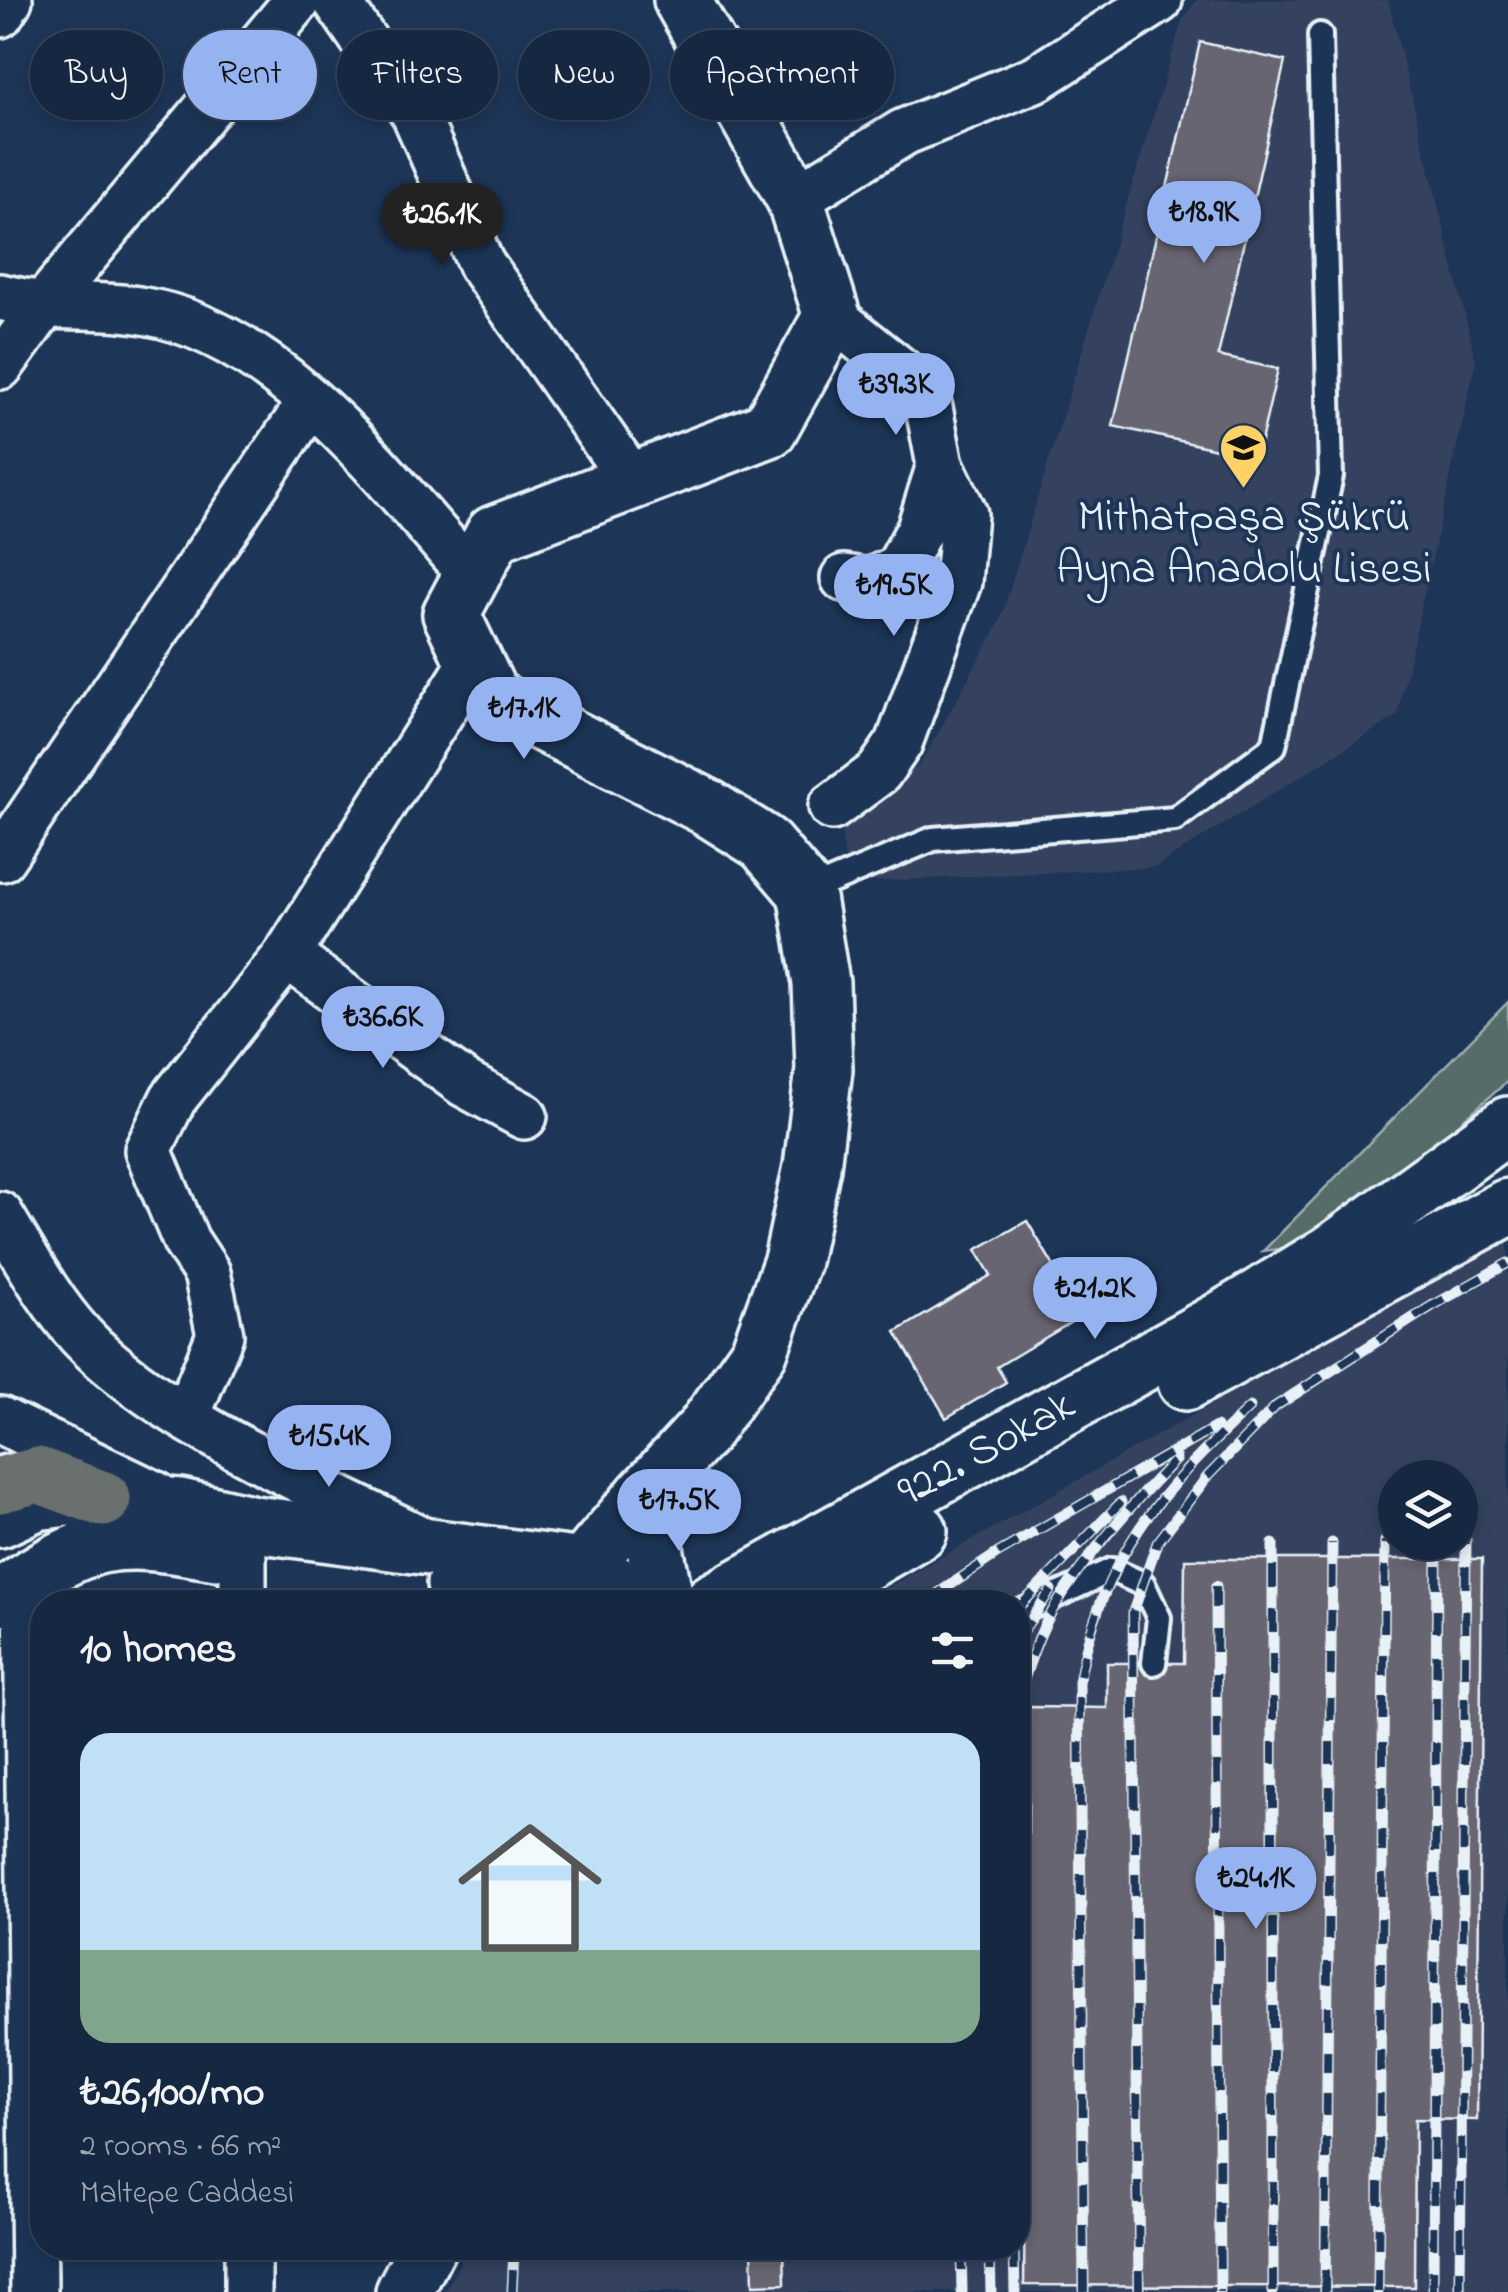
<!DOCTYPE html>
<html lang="en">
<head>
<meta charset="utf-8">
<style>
  :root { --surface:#162841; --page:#1f3048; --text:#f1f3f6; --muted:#9ea6b1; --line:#35445a; --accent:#95b2f1 }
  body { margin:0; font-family:"Indie Flower",sans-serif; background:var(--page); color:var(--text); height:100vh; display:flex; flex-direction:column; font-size:38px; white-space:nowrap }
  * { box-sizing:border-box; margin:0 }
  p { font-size:32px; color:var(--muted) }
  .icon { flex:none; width:55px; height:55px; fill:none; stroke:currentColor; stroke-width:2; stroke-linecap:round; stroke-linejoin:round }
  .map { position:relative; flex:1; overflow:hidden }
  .panel { position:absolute; left:30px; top:1590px; width:1000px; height:670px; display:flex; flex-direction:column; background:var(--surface); border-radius:40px; box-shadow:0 5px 15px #0003,0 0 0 2px var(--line) }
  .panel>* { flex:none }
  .guide { position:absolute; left:30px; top:30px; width:1000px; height:90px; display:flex; gap:20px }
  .buttons { position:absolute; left:1378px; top:1460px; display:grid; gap:20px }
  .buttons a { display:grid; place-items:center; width:100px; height:100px; border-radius:50%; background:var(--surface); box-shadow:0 5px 15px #0003,0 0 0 2px var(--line); font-size:50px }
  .price { position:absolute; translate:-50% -85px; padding:0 22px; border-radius:35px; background:var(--accent); color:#111; font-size:32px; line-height:65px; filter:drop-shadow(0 2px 5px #0008) }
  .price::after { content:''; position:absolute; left:50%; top:60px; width:30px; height:22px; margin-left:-15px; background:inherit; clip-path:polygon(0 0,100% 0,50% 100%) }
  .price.current { background:#222; color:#fff }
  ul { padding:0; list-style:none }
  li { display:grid; align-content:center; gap:20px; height:530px; padding:0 50px }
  li span { display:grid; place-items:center; height:310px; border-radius:30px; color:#555 }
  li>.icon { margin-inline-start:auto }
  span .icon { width:180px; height:180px; fill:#fffc; stroke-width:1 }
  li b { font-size:42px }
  h2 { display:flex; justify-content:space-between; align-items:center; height:120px; padding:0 50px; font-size:42px }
  .tag { padding:0 35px; border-radius:45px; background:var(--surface); box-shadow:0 5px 15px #0003,0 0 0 2px var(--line); font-size:35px; line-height:90px }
  .tag.current { background:var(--accent); color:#111 }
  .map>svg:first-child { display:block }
</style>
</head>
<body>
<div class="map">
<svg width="1508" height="2292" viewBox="0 0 1508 2292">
  <rect width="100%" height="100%" fill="#1d3557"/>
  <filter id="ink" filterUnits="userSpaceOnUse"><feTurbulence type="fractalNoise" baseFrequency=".01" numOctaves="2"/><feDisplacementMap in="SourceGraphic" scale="20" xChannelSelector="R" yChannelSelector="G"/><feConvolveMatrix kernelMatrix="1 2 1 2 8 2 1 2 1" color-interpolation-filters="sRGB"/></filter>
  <g filter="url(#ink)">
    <g fill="#34435f" fill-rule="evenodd">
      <path d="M 1197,0 L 1388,0 L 1476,361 L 1397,716 L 1155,867 L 848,883 L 840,820 L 920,765 L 1000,622 L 1182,21 Z"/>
      <path d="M 1508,1237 L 1508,2292 L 445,2292 L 468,2248 L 1018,2248 L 1018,1602 L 862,1602 ZM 1395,1478 L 1460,1478 L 1460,1542 L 1395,1542 Z"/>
    </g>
    <path fill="#556c69" stroke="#9eaeb0" stroke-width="2.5" d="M 1508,1002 L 1508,1081 L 1410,1166 L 1293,1247 L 1263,1251 Z"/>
    <g fill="#686572" stroke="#e8f1f8" stroke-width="2.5">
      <path d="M 1200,42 L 1285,61 L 1218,356 L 1278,369 L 1257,458 L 1113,426 Z"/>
      <path d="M 1027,1221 L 1083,1315 L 997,1367 L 1006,1382 L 946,1418 L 896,1332 L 991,1275 L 976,1250 Z"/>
      <path d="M 1185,1559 L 1482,1559 L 1477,2120 L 1415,2119 L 1414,2287 L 1024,2285 L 1029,1707 L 1107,1708 L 1107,1663 L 1184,1663 Z"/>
      <path d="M 752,2248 L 784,2248 L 785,2284 L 753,2285 Z"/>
    </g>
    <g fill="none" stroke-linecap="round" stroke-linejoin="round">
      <defs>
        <g id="service">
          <path d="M 806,892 L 933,839 L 1175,819 L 1274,746 L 1331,476 L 1320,35"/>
          <path d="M 1018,1613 L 1112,1570 L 1143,1584 L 1159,1618 L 1154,1663"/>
        </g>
        <g id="minor">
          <path d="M 336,0 L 415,114 L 481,264 L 632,480"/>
          <path d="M 0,14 L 9,0"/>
          <path d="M 795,199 L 904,132 L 1037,78 L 1159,0"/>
          <path d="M 0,297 C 55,311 93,302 144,311 C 279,333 387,480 472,576"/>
          <path d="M 832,316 L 902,372 L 929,408 L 940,465 L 920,529 L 898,569 L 869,582 L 844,578"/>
          <path d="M 0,366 L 51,296 L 298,0"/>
          <path d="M 832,807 L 879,772 L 899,743 L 958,582 L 964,514 L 940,465"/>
          <path d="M 2,858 L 310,403"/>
          <path d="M 287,955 L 465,1084 L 524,1116"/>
          <path d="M 0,1215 C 25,1256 49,1301 81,1336 C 158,1419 315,1486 416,1537"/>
          <path d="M 187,1415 L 220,1335 L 207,1273 L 186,1241 L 148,1150 L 173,1099 L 287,955 L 474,660"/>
          <path d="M 0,1420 L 156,1495"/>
          <path d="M 243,1557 L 243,1602"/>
          <path d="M 27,1579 L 34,2292"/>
          <path d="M 248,2248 L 248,2292"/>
        </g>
        <g id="tertiary">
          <path d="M 583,1567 L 644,1495"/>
          <path d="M 665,1598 L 644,1495 L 704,1430 L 759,1352 L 792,1261 L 812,1167 L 824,1069 L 821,983 L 806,892 L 764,843 L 707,807 L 491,697 L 451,614 L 494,534 L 769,429 L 832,316 L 795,199 L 682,0"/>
        </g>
        <g id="secondary">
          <path d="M 1186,1382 L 1508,1207"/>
          <path d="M 0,1519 L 36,1502 L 67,1498 L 180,1507 L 254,1524 L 583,1567 L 650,1602"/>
          <path d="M 455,1584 L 553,1602"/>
          <path d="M 0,1598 C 89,1537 110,1533 216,1552"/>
          <path d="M 712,1602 L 1221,1320 L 1331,1253 L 1508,1125"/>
          <path d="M 797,1602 L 919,1531"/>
          <path d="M 404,2292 L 427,2248"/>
        </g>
        <path id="primary" d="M 0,1485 L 38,1475 L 103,1499"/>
      </defs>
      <use href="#service" stroke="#e8f1f8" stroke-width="30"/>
      <use href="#minor" stroke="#e8f1f8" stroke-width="52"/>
      <use href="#tertiary" stroke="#e8f1f8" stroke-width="62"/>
      <use href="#secondary" stroke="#e8f1f8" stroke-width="62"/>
      <use href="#primary" stroke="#e8f1f8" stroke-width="62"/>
      <use href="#service" stroke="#1d3557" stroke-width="22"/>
      <use href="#minor" stroke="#1d3557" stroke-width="45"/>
      <use href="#tertiary" stroke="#1d3557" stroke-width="55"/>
      <use href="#secondary" stroke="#1d3557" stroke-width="55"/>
      <use href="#primary" stroke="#6b706d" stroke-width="55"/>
      <defs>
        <g id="rail">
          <path d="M 1425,1310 L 1508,1263"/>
          <path d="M 1216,1586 L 1220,2292"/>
          <path d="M 925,1602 L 998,1553 L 1216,1427"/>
          <path d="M 1018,1608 L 1121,1502"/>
          <path d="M 1018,1639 L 1051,1590"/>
          <path d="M 1018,1698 C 1025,1676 1032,1653 1042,1631 C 1065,1579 1135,1500 1176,1459"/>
          <path d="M 961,2248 L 962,2292"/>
          <path d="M 990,2248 L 991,2292"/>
          <path d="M 1014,2248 L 1015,2292"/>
          <path d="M 512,2292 L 514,2248"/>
          <path d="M 1084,2292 L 1079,1682 C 1101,1557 1160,1491 1250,1407"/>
          <path d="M 1139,2292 L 1133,1612 L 1157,1543 L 1207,1477 L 1276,1406 L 1435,1304"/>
          <path d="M 1273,2292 L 1273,1544"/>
          <path d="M 1325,2292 L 1332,1543"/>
          <path d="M 1378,2292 L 1385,1541"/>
          <path d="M 1433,2292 L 1437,1542"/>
          <path d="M 1460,2292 L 1466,1540"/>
        </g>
      </defs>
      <use href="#rail" stroke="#e8f1f8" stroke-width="11"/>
      <use href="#rail" stroke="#1d3557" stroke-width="8" stroke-dasharray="22" stroke-linecap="butt"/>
    </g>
  </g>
  <defs>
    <symbol id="school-pin" viewBox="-11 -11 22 30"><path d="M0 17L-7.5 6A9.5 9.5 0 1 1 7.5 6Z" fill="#ffd166" stroke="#1d3557"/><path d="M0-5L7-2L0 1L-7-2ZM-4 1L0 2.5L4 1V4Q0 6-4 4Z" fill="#111"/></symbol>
  </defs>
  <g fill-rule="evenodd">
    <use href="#school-pin" x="1216" y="420" width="55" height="75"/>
  </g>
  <g text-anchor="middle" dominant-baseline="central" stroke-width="8" stroke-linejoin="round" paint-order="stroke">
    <g font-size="45" fill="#e8f1f8" stroke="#1d3557">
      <text x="1244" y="519">Mithatpaşa Şükrü<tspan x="1244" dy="52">Ayna Anadolu Lisesi</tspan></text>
    </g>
    <g font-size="45" fill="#e8f1f8" stroke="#1d3557">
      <text transform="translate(987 1450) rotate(-29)">922. Sokak</text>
    </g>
  </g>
</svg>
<div class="buttons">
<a><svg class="icon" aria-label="layers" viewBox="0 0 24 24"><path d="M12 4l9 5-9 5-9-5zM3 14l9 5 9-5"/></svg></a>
</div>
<b class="price" style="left:1204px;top:266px">₺18.9K</b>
<b class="price current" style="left:442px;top:268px">₺26.1K</b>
<b class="price" style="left:896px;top:438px">₺39.3K</b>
<b class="price" style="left:894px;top:639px">₺19.5K</b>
<b class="price" style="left:524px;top:762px">₺17.1K</b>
<b class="price" style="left:383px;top:1071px">₺36.6K</b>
<b class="price" style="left:1095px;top:1342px">₺21.2K</b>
<b class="price" style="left:329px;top:1490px">₺15.4K</b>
<b class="price" style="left:679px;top:1554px">₺17.5K</b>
<b class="price" style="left:1256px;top:1932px">₺24.1K</b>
<div class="guide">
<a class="tag">Buy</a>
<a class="tag current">Rent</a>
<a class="tag">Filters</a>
<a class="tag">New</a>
<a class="tag">Apartment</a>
</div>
<section class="panel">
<h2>10 homes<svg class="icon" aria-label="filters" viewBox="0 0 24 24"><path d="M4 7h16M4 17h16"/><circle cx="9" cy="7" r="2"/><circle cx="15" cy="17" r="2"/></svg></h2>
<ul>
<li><span style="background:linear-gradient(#bfe0f5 70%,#7fa58c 0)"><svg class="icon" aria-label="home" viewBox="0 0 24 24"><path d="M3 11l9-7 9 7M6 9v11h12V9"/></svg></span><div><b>₺26,100/mo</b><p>2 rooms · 66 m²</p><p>Maltepe Caddesi</p></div></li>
</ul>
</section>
</div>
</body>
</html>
